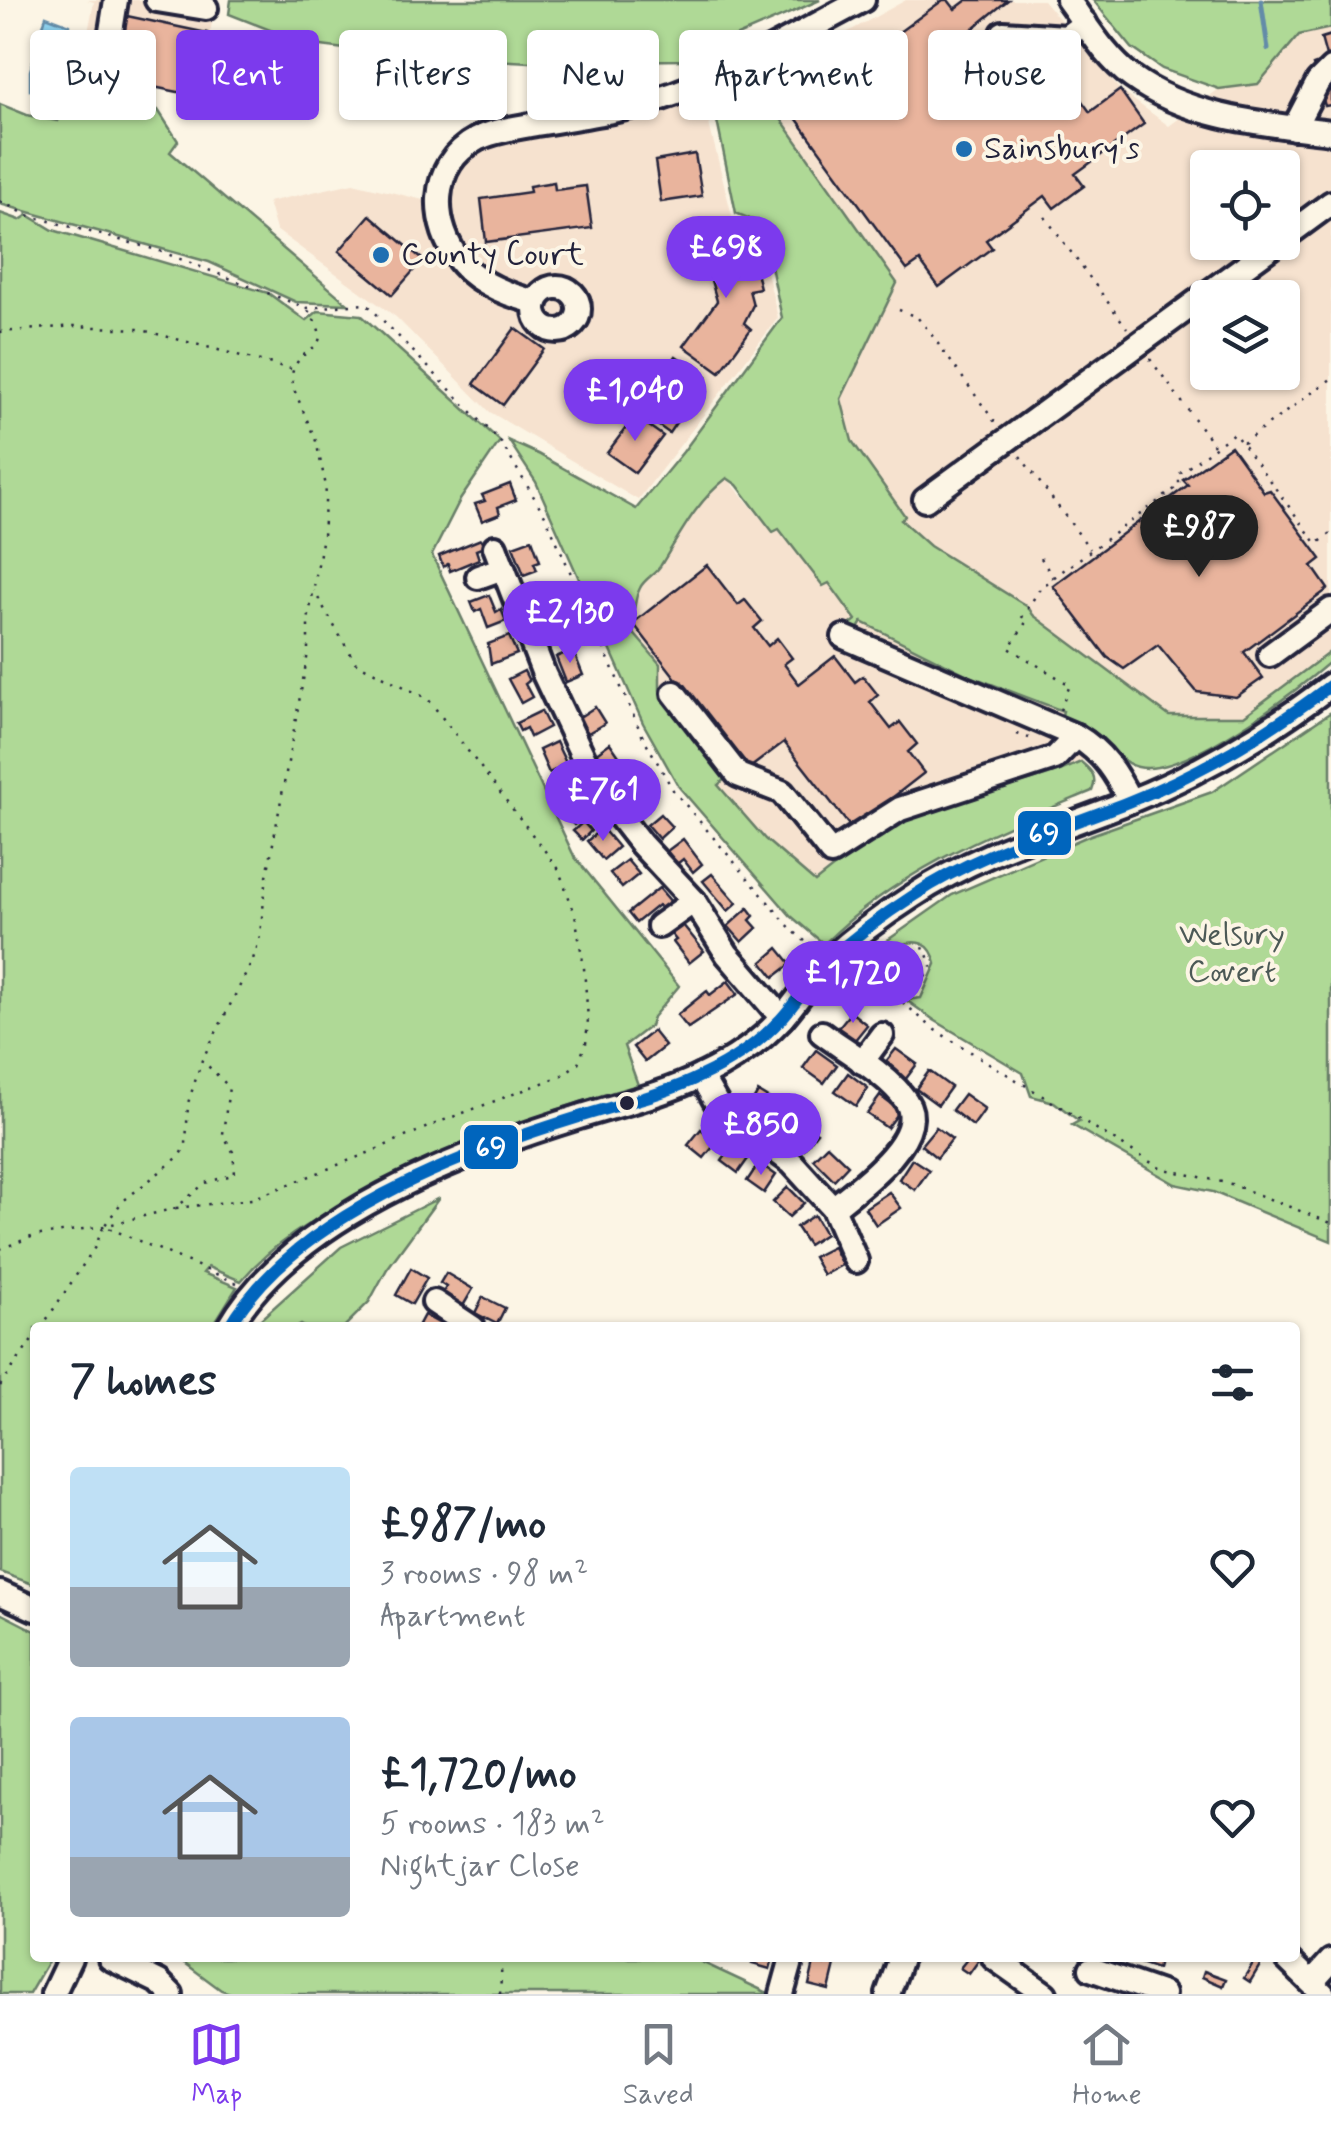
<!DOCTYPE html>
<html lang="en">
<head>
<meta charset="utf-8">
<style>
  :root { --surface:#fff; --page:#f2f2f3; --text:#1f2937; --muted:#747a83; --line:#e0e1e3; --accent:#7c3aed }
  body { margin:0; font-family:Mynerve,sans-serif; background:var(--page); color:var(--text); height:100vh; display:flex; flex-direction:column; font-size:38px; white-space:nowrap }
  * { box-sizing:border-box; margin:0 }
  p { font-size:32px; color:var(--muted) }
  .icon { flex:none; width:55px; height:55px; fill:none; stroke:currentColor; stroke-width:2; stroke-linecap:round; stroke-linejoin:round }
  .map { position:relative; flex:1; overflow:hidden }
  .drawer { position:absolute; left:30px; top:1322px; width:1270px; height:640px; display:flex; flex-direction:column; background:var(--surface); border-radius:10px; box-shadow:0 2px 8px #0004 }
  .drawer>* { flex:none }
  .top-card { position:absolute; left:30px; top:30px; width:1272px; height:90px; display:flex; gap:20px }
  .tools { position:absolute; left:1190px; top:150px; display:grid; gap:20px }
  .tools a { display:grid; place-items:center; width:110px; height:110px; border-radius:10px; background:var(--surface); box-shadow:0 2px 8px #0004; font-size:50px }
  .price { position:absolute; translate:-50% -85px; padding:0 22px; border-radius:35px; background:var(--accent); color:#fff; font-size:32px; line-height:65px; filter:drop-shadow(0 2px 5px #0008) }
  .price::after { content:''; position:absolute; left:50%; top:60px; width:30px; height:22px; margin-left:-15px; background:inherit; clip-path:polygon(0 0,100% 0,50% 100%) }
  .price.on { background:#222; color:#fff }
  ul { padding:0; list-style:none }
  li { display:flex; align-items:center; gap:30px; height:250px; padding:0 40px }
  li span { display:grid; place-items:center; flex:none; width:280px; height:200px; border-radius:10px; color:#555 }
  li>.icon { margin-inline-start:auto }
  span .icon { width:120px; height:120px; fill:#fffc; stroke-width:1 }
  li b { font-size:42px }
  h2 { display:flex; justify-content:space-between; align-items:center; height:120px; padding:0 40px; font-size:42px }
  .pill { padding:0 35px; border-radius:10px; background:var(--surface); box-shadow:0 2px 8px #0004; font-size:35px; line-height:90px }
  .pill.on { background:var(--accent); color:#fff }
  .menu { display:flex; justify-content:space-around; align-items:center; height:140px; border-top:2px solid var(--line); background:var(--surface); font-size:28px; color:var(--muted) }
  .menu a { display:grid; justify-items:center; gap:5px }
  .menu .on { color:var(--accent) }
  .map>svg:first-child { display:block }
</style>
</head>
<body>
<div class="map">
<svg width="1331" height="1994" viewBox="0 0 1331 1994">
  <rect width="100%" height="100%" fill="#fcf5e5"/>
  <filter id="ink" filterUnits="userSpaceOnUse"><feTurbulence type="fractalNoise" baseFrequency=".01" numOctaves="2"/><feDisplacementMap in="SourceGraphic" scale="20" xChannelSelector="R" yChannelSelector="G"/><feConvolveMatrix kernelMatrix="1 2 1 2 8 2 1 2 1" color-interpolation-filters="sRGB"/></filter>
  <g filter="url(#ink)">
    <g fill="#f6e2cf" fill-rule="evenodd">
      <path d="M 87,0 L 217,0 L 196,97 L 80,73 L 94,2 Z"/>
      <path d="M 906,0 L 1043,0 L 1120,90 L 1169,126 L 1219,89 L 1258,84 L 1299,35 L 1331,28 L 1331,651 L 1244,717 L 1169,716 L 1033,615 L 1028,607 L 930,546 L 900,519 L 905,516 L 852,441 L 840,399 L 897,283 L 775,112 L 789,87 L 768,76 ZM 1208,168 L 1282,168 L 1282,242 L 1208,242 ZM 1208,298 L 1282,298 L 1282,372 L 1208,372 Z"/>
      <path d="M 699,84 L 732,216 L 756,226 L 778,318 L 638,500 L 490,412 L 396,317 L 276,230 L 268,202 L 353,183 L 436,203 L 458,153 Z"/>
      <path d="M 727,478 L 773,532 L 778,529 L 823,586 L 828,583 L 857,620 L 848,627 L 861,622 L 970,676 L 1064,711 L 1101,739 L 1081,762 L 844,859 L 815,882 L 765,839 L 718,785 L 728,776 L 660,690 L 639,640 L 625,623 L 636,610 L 639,588 L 660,568 L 675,538 L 708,492 Z"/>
    </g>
    <g fill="#afd996" stroke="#687e68" stroke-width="2.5">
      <path d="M 231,0 L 820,0 L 682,60 L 530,62 L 391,55 L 306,44 L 229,14 Z"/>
      <path d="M 1093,0 L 1331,0 L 1331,28 L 1299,35 L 1258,84 L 1219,89 L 1162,69 L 1132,48 Z"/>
      <path d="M 768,75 L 790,87 L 776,112 L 897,283 L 841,399 L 852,441 L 905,516 L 901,520 L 930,546 L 1028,607 L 1033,615 L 1169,716 L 1244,716 L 1331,651 L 1331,661 C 1296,691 1185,778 1138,767 C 1121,764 1110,744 1096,735 C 1085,728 1073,724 1061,719 L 1063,711 L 970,676 L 862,622 L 856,632 L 847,627 L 856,620 L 829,583 L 823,586 L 779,529 L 773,532 L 737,485 L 727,478 C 696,502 681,533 661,565 C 656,574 644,579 640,588 C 632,602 640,606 625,623 L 660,664 L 660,690 L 728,776 L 718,785 L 765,839 L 815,882 C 852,852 894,821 940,805 C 987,790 1036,783 1081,762 C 1092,771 1098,777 1092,791 C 996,831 899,868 824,944 L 791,916 L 679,787 L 643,723 L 536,482 L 509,441 L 538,454 L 636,509 L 683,452 L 782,318 L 762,224 L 736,213 L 715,111 Z"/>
      <path d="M 96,78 L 115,82 L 111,102 L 158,110 L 178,141 L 170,152 L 348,304 L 296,302 L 209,262 L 0,204 L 0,104 L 27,115 L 58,121 L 81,85 Z"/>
      <path d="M 0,213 L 20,220 L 28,215 L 53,230 L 268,293 L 306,321 L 318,311 L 361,315 L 500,441 L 460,500 L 432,555 L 574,856 L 679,986 L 653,1017 L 650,1026 L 624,1046 L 638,1085 C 543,1111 452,1146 366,1192 C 316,1219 278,1237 241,1281 L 208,1267 L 203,1273 L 237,1287 L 212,1327 L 35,1328 L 35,1585 L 0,1572 Z"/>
      <path d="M 1331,712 L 1331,1241 L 1213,1192 L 1175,1184 L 1072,1125 L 1079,1121 L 1054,1102 L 1031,1096 L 1023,1073 L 934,1020 L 906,1000 L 921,998 L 936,964 C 927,919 877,955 856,971 L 854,969 L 885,942 L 952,895 L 1088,836 L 1212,792 Z"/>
      <path d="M 439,1198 L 387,1269 L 369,1302 L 344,1327 L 305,1327 L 301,1325 L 297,1327 L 252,1327 L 341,1247 Z"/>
      <path d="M 0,1613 L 35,1631 L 35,1958 L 50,1958 L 29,1994 L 0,1994 Z"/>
      <path d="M 178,1958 L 693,1958 L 770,1994 L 233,1994 L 221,1990 Z"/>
    </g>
    <path fill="#8fd3f0" stroke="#638ca8" stroke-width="2.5" d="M 46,16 L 70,25 L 68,53 L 47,87 L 30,90 L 30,71 Z"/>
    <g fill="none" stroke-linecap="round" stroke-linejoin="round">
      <path stroke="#638ca8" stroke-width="5" d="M 1261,0 L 1268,49"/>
    </g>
    <g fill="#e9b49d" stroke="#22223b" stroke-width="2.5">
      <path d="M 943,0 L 948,0 L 955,9 L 967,0 L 1008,0 L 970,31 L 997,68 L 1037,39 L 1090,112 L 1120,90 L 1144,124 L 1075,174 L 1084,186 L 1054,208 L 1045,196 L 986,240 L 992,248 L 939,287 L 920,261 L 907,270 L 791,111 Z"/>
      <path d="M 127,16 L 207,33 L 193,95 L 114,79 Z"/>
      <path d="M 1331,35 L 1331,105 L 1325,106 L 1313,65 L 1327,60 L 1321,38 Z"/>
      <path d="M 695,154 L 702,196 L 661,202 L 655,161 Z"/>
      <path d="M 554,182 L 555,190 L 586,186 L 592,228 L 486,242 L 481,199 L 530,192 L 529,186 Z"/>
      <path d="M 370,215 L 423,260 L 392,295 L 339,251 Z"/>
      <path d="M 746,233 L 760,288 L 749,290 L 753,305 L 744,323 L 751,329 L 720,372 L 684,346 L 717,301 L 701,246 Z"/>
      <path d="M 515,328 L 544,349 L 503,405 L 474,384 Z"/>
      <path d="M 676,356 L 707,377 L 669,433 L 638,411 Z"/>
      <path d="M 635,416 L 663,436 L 635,473 L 607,453 Z"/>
      <path d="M 1231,446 L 1264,492 L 1270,490 L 1321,559 L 1312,566 L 1328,589 L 1244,652 L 1263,678 L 1236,697 L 1197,692 L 1158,645 L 1124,669 L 1107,657 L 1053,586 L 1188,485 L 1183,480 Z"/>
      <path d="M 510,484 L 516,500 L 498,507 L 500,514 L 482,521 L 475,504 L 485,501 L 482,495 Z"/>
      <path d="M 481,539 L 484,547 L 476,550 L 479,559 L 450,571 L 448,564 L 443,567 L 439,556 Z"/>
      <path d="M 532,539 L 540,561 L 534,563 L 537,570 L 524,575 L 513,546 Z"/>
      <path d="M 707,565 L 738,605 L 745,600 L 762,621 L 754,628 L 768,646 L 777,638 L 792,658 L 784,664 L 799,684 L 835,656 L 855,682 L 863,676 L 878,695 L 870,702 L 891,729 L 900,722 L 917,744 L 908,752 L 924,773 L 852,829 L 784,742 L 747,770 L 633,623 Z"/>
      <path d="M 549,585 L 555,602 L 537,608 L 531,591 Z"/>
      <path d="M 489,595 L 496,612 L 501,609 L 506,621 L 488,628 L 481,609 L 475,612 L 471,602 Z"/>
      <path d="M 563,617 L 568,634 L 549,640 L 544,622 Z"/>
      <path d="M 509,636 L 517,654 L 491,664 L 488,644 Z"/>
      <path d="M 573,650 L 583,675 L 566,682 L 556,657 Z"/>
      <path d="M 524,671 L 529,681 L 525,684 L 532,697 L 521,703 L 508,679 Z"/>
      <path d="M 595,707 L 605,723 L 588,733 L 578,718 Z"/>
      <path d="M 541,711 L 549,727 L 530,737 L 526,728 L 520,731 L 516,723 Z"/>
      <path d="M 556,742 L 567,765 L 549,773 L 539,750 Z"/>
      <path d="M 610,743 L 621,759 L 606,770 L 595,754 Z"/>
      <path d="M 629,774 L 648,798 L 636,808 L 617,784 Z"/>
      <path d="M 570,792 L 589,812 L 574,825 L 567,817 L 571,813 L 560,801 Z"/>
      <path d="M 660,814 L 672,827 L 659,839 L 647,825 Z"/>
      <path d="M 583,822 L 591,831 L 582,840 L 573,831 Z"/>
      <path d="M 602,828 L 618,847 L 603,860 L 587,841 Z"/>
      <path d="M 683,839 L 702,864 L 693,872 L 683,859 L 677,864 L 667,851 Z"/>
      <path d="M 627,860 L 639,874 L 622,888 L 610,873 Z"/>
      <path d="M 712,874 L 737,903 L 728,911 L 703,881 Z"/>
      <path d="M 659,888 L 672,903 L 662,911 L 658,905 L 636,923 L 628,913 Z"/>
      <path d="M 748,908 L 754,916 L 750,920 L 757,928 L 742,942 L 728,926 Z"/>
      <path d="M 683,925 L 704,951 L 689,963 L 673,942 L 676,940 L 671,934 Z"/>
      <path d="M 778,948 L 791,964 L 774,977 L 762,962 Z"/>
      <path d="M 728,981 L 738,994 L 688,1028 L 677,1015 L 707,991 L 710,995 Z"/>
      <path d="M 851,1012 L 867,1025 L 854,1041 L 838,1028 Z"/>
      <path d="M 653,1031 L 665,1046 L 645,1062 L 633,1047 Z"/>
      <path d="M 896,1049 L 917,1064 L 905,1080 L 884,1064 Z"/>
      <path d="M 816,1050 L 837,1065 L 824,1083 L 803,1068 Z"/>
      <path d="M 929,1071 L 951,1087 L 938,1105 L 916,1089 Z"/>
      <path d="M 848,1073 L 868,1088 L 856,1106 L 835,1091 Z"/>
      <path d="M 758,1092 L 781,1106 L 770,1124 L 747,1111 Z"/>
      <path d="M 964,1094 L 985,1109 L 973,1126 L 952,1110 Z"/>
      <path d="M 880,1096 L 900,1111 L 887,1128 L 867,1114 Z"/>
      <path d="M 795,1116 L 817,1132 L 804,1149 L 783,1132 Z"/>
      <path d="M 936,1127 L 952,1139 L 937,1158 L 921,1145 Z"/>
      <path d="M 701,1129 L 717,1142 L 704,1158 L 688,1145 Z"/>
      <path d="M 734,1144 L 750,1156 L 738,1173 L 722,1161 Z"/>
      <path d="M 827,1145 L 848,1165 L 834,1180 L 813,1159 Z"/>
      <path d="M 912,1159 L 929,1170 L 915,1190 L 899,1179 Z"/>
      <path d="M 759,1163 L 776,1175 L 764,1193 L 747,1181 Z"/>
      <path d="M 788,1187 L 804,1203 L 789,1217 L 773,1202 Z"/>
      <path d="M 889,1192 L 901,1208 L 876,1225 L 865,1208 Z"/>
      <path d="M 814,1215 L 825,1234 L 808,1245 L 796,1227 Z"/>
      <path d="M 833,1247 L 842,1265 L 823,1275 L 813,1257 Z"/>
      <path d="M 411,1268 L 427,1278 L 412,1304 L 396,1295 Z"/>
      <path d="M 446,1273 L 473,1289 L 463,1306 L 442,1294 L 446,1287 L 440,1283 Z"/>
      <path d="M 483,1297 L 505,1308 L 497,1324 L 475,1313 Z"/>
      <path d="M 424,1315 L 442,1325 L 441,1328 L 417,1328 Z"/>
      <path d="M 754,1958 L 773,1958 L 770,1969 L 752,1964 Z"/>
      <path d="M 968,1958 L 979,1960 L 969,1974 L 960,1968 Z"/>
      <path d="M 1132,1958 L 1159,1962 L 1157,1969 L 1131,1960 Z"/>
      <path d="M 1256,1958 L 1262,1962 L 1250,1982 L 1244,1978 Z"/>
      <path d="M 825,1959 L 836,1961 L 829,1990 L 809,1985 L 814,1963 L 824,1965 Z"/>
      <path d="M 1204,1971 L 1226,1979 L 1223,1986 L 1202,1977 Z"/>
    </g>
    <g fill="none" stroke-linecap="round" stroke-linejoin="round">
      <defs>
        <g id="minor">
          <path d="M 157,0 L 206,8"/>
          <path d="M 1068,0 C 1087,26 1106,58 1132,77 C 1188,118 1264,124 1331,132"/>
          <path d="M 1003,33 L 1066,37 L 1085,23"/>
          <path d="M 105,69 L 116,0"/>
          <path d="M 1294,128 L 1318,82 L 1331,69"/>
          <path d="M 1282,239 L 1331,203"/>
          <circle cx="557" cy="309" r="22"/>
          <path d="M 536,302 C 511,296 479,284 462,264 C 430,226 428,165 477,139 C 495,130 516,128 536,124 C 576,117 618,112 656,100 C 729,77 795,35 863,0"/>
          <path d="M 925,500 L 1278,242"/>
          <path d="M 495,547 L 544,674 L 599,790 L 641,844 L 694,901 L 727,954 L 782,1018"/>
          <path d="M 478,577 L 503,568"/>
          <path d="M 844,637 L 1076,736 C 1103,752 1116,773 1130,801"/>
          <path d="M 1270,655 L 1331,610"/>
          <path d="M 674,693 L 738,775 L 782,792 L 831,853 L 900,809 L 1055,758 L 1076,736"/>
          <path d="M 659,926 L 694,901"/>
          <path d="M 822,1033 C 846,1051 890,1076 906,1101 C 930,1137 857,1189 833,1208"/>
          <path d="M 862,1062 L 882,1035"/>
          <path d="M 701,1076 L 720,1109 L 792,1163 L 833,1208 L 856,1261"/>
          <path d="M 434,1302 L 473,1328"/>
          <path d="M 229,1328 C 292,1217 462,1153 579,1117 C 620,1104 663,1095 701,1076 C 731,1062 759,1043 781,1019 C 798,1001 811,977 829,960 C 854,937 885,914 913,896 C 979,852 1055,831 1128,802 C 1202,773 1268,733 1331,685"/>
          <path d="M 0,1593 L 35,1609"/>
          <path d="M 110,1958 L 159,1982 L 171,1994"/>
          <path d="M 994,1958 L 1045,1994"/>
          <path d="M 1286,1958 L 1323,1994"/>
          <path d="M 1091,1969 L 1163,1994"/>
          <path d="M 1312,1982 L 1331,1961"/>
          <path d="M 53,1994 L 70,1958"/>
          <path d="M 782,1994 L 792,1958"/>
          <path d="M 888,1994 L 901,1958"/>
        </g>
      </defs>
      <use href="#minor" stroke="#22223b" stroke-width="30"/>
      <g stroke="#22223b" stroke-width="2.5" stroke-dasharray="2.5 8" stroke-linecap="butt">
        <path d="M 0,201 L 27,215 L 157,250 L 306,308 L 367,304 L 500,441 L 546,517 L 642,735 L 673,790 L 792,930 L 813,948"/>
        <path d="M 1045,217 L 1127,328"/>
        <path d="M 899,310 L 917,317 L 928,330 L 997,425"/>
        <path d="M 0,332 L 74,326 L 138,329 L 291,369"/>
        <path d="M 1150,359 L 1214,445"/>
        <path d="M 1243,443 L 1331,379"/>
        <path d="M 1020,456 L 1090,549"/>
        <path d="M 1041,558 L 1053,578"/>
        <path d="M 1060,710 L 1070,685 L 1009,648 L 1025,624 L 1020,621 L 1039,590 L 1053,578 L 1179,486 L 1179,474 L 1234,433 L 1317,544 L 1331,533"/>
        <path d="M 1017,734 L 1029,738"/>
        <path d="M 852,969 C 876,970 901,954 925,948 L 931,966 L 919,990 L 900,1000 L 935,1030 L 1160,1168 L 1231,1184 L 1331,1223"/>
        <path d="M 176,1208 L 252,1199 L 368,1153 L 442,1121 L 561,1076 L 578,1063 L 586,1044 L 588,1019 L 584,968 L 575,914 L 558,868 L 428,699 L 355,662 L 314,591"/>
        <path d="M 0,1249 L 34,1236 L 104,1226 L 176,1208 L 205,1183 L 235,1174 L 233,1152 L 223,1134 L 229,1087 L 203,1061"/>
        <path d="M 237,1283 L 104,1226 L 122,1202 L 181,1155 L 186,1145 L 188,1103 L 202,1060 L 252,962 L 259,942 L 267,876 L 308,653 L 308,621 L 323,536 L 326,486 L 316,441 L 293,387 L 292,374 C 300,341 340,355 307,309"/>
        <path d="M 41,1328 L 95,1247 L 103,1228"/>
        <path d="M 0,1386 L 35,1336"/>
        <path d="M 500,1994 L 502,1958"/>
      </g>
      <use href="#minor" stroke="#fcf5e5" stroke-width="22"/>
      <defs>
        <path id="bus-1" d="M 229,1328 C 292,1217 462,1153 579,1117 C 620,1104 663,1095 701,1076 C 731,1062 759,1043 781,1019 C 798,1001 811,977 829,960 C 854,937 885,914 913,896 C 979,852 1055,831 1128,802 C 1202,773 1268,733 1331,685"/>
      </defs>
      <use href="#bus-1" stroke="#fcf5e5" stroke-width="20"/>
      <use href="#bus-1" stroke="#0065bd" stroke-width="12"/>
    </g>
  </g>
  <g fill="#1f6fb2" stroke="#fcf5e5" stroke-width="4">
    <circle cx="964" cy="149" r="10"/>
    <circle cx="381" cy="255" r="10"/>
  </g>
  <circle fill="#22223b" stroke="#fcf5e5" stroke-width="4" cx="627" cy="1103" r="9"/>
  <g text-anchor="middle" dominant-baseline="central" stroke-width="8" stroke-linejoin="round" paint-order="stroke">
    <g font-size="32" fill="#22223b" stroke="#fcf5e5" text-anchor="start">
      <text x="984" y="149">Sainsbury's</text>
      <text x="401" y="255">County Court</text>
    </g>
    <g font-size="32" fill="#4c5956" stroke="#fcf5e5">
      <text x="1232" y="935">Welsury<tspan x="1232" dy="37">Covert</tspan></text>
    </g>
  </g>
  <g stroke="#fcf5e5" stroke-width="4">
    <rect x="1016" y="809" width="57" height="48" rx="10" fill="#0065bd"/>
    <rect x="462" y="1123" width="58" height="48" rx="10" fill="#0065bd"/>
  </g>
  <g font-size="28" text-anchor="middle" font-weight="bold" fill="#fff">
    <text x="1044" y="843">69</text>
    <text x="491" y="1157">69</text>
  </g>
</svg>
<div class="tools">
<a><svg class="icon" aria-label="locate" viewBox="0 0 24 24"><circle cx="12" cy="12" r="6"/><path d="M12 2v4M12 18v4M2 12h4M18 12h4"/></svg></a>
<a><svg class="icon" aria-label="layers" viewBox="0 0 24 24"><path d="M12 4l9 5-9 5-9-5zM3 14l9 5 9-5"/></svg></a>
</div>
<b class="price" style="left:726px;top:301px">£698</b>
<b class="price" style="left:635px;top:444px">£1,040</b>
<b class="price on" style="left:1199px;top:580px">£987</b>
<b class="price" style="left:570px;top:666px">£2,130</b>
<b class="price" style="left:603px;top:844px">£761</b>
<b class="price" style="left:853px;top:1026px">£1,720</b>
<b class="price" style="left:761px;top:1178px">£850</b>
<div class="top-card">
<a class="pill">Buy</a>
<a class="pill on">Rent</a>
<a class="pill">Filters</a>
<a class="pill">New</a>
<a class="pill">Apartment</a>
<a class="pill">House</a>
</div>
<section class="drawer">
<h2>7 homes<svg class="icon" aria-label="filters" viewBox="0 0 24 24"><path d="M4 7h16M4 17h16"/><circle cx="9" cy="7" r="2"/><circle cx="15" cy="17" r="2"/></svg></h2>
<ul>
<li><span style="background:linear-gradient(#bfe0f5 60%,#9aa5b1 0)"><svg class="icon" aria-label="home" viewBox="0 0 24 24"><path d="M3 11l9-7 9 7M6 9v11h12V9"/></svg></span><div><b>£987/mo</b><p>3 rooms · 98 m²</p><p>Apartment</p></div><svg class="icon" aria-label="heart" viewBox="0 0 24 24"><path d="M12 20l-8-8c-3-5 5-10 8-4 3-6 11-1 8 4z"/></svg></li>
<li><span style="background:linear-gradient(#a9c7e8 70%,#9aa5b1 0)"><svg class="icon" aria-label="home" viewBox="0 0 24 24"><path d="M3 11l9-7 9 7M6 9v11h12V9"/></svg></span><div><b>£1,720/mo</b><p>5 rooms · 183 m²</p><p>Nightjar Close</p></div><svg class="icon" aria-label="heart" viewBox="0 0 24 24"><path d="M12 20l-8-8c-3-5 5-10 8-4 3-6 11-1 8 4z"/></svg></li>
</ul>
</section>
</div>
<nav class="menu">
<a class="on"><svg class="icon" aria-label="map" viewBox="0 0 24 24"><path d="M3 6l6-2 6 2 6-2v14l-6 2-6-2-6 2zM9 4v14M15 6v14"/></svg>Map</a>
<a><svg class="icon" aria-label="saved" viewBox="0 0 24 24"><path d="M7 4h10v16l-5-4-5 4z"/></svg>Saved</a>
<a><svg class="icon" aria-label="home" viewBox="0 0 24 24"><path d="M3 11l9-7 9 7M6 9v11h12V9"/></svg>Home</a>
</nav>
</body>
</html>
